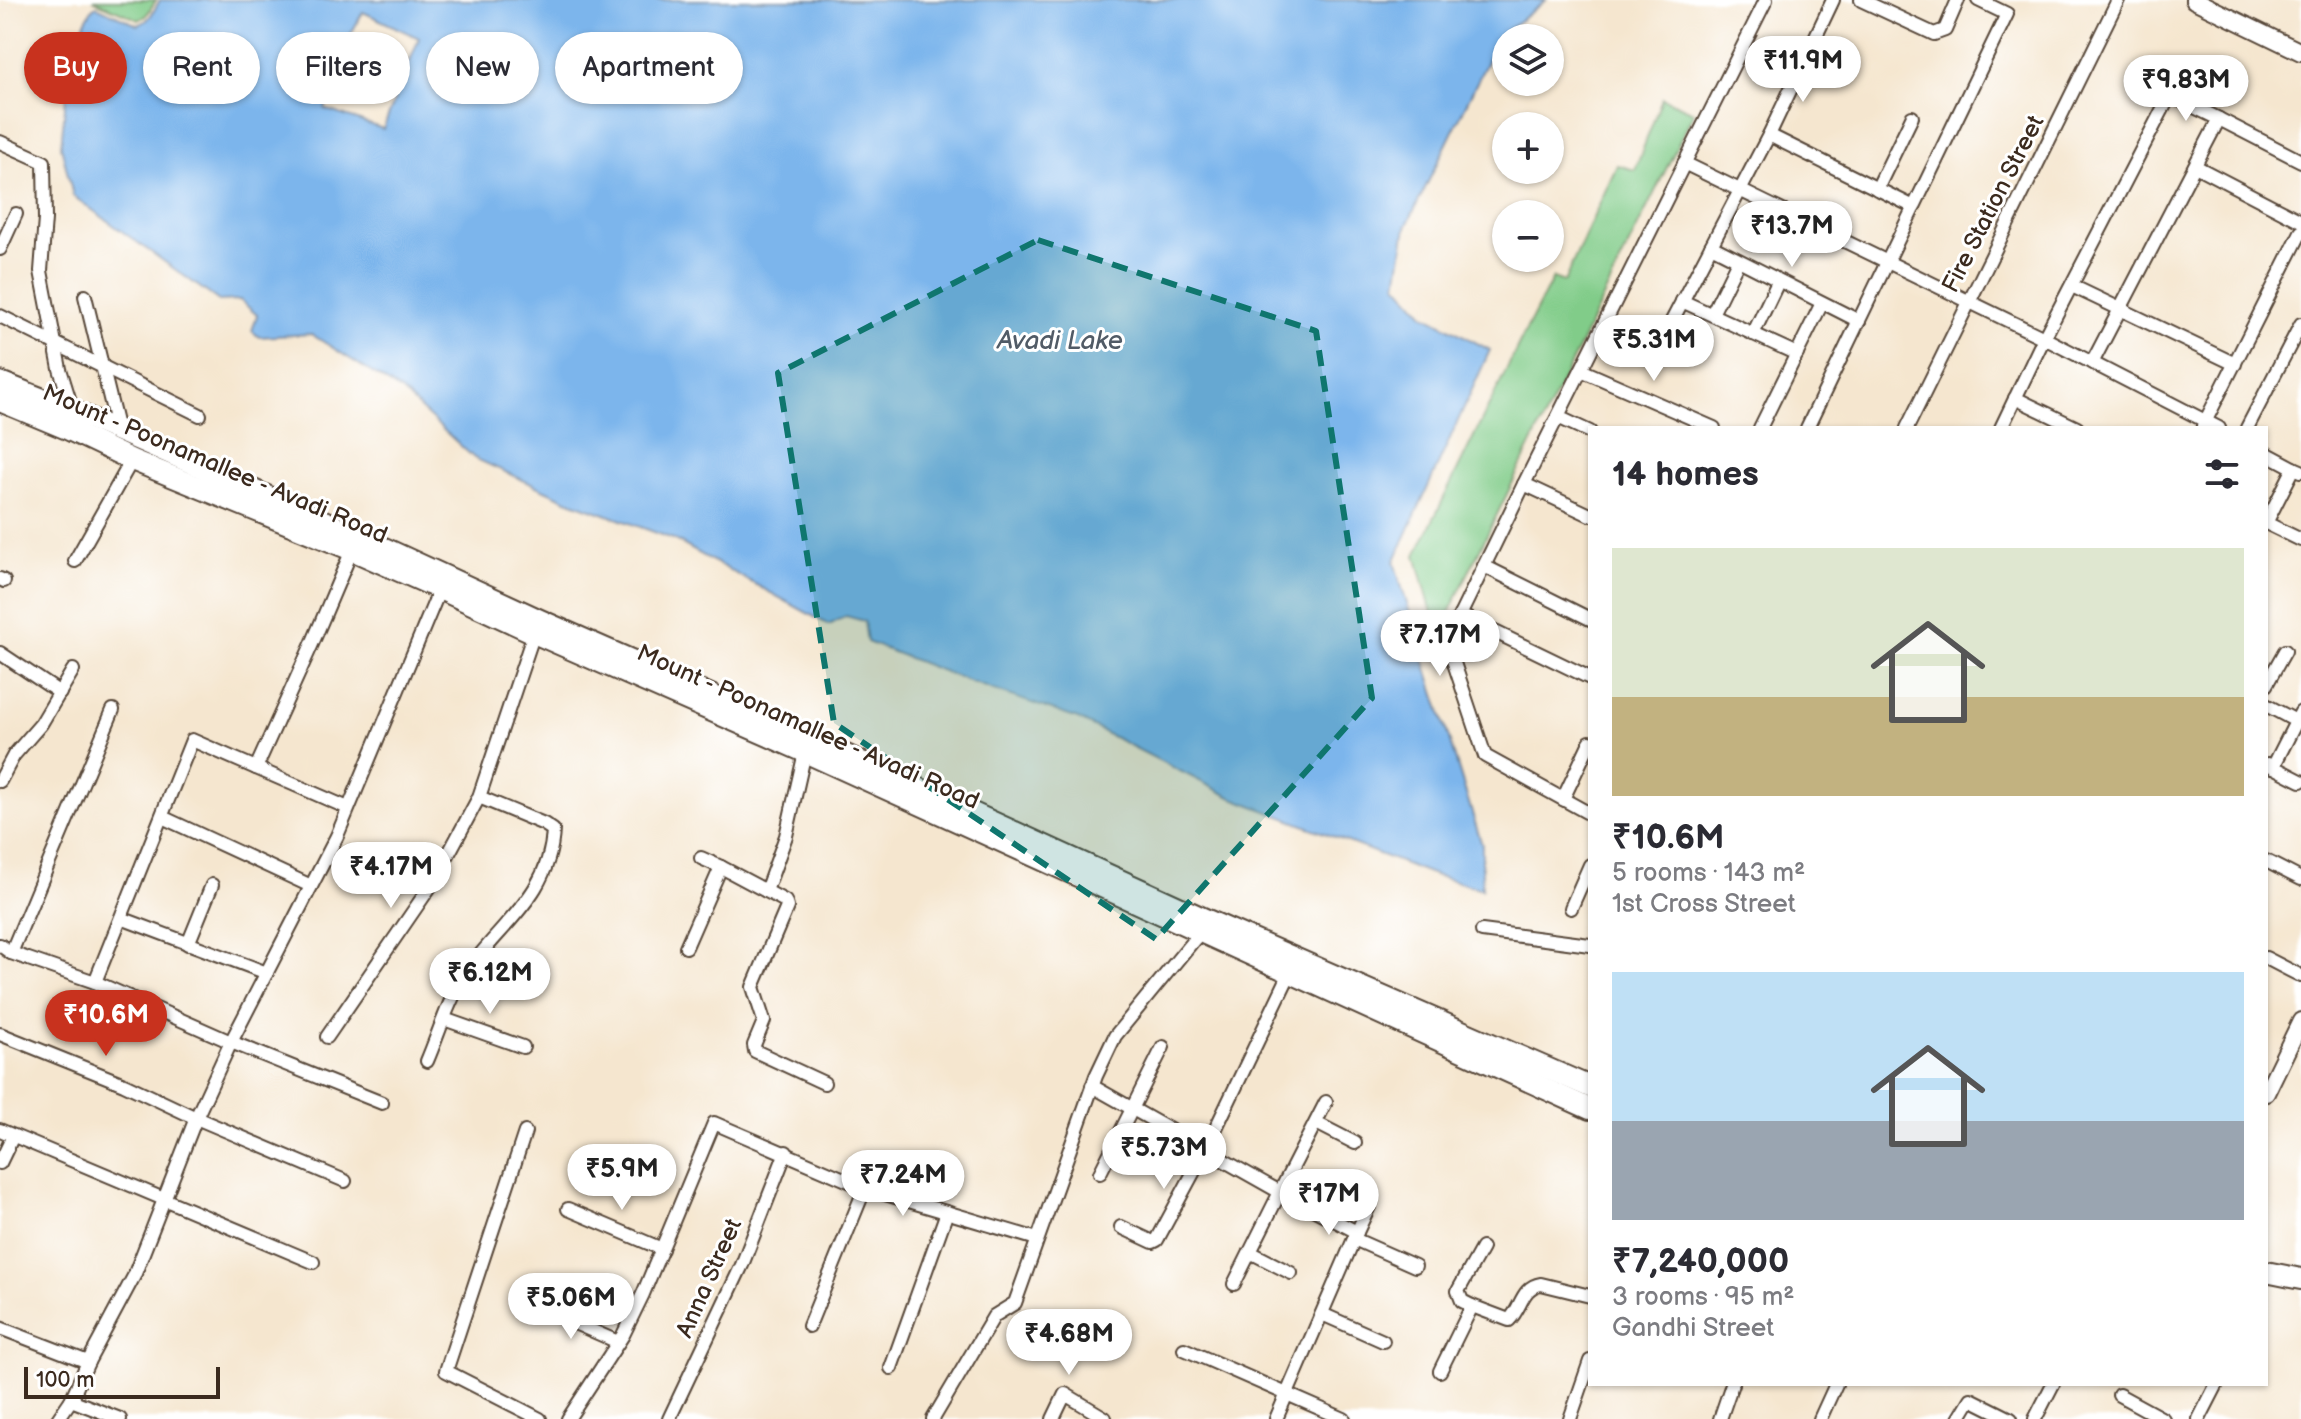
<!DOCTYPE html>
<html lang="en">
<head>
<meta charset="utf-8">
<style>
  :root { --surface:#fff; --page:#f7f7f7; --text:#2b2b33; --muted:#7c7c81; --accent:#c8321e }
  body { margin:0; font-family:"Balsamiq Sans",sans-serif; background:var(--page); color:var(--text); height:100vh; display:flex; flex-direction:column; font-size:30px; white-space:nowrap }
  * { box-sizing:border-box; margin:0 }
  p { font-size:26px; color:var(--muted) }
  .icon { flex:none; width:44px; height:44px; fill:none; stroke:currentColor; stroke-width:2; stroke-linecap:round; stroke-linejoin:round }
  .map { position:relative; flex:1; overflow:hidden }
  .drawer { position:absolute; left:1588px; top:426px; width:680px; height:960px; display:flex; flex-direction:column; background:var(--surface); border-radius:0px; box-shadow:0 2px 6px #0004 }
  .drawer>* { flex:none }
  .guide { position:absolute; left:24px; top:32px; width:760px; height:72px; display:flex; gap:16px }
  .tools { position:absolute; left:1492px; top:24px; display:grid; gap:16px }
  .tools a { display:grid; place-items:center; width:72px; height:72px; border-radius:50%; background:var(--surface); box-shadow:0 2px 6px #0004; font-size:40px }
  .scale { position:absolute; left:24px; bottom:20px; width:196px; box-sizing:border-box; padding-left:8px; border:4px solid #3b2a1e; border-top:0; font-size:22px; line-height:28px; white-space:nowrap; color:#3b2a1e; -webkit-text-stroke:6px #fff; paint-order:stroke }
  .price { position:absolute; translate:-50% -68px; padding:0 18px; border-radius:28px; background:#fff; color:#222; font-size:26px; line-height:52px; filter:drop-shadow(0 2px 4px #0008) }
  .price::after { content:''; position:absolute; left:50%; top:48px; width:24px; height:18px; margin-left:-12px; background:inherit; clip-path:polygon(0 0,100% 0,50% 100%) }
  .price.current { background:var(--accent); color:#fff }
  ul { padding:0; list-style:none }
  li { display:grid; align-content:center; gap:16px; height:424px; padding:0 24px }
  li span { display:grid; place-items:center; height:248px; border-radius:0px; color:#555 }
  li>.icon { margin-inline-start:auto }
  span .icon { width:144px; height:144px; fill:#fffc; stroke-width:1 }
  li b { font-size:34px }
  h2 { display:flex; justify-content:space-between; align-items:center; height:96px; padding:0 24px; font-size:34px }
  .tag { padding:0 28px; border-radius:36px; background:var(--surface); box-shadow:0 2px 6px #0004; font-size:28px; line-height:72px }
  .tag.current { background:var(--accent); color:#fff }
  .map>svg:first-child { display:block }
</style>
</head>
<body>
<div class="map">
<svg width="2301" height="1419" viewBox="0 0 2301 1419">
  <rect width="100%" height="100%" fill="#fff"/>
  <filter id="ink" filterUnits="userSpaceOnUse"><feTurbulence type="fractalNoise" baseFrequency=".0125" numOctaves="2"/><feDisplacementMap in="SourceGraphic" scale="16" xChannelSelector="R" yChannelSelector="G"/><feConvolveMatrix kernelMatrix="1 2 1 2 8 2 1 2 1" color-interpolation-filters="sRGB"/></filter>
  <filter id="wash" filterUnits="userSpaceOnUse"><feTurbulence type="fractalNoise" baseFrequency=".006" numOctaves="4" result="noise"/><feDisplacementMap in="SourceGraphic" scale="32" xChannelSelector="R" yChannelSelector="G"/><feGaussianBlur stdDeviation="1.8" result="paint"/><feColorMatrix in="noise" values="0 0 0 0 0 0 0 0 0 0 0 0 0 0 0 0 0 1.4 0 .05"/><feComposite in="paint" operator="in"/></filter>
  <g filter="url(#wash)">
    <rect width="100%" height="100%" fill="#f5e6cf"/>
    <g fill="#81cc89" stroke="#5e7b54" stroke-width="2">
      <path d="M 93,0 L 156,0 L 146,16 L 139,20 Z"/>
      <path d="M 1662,98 L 1694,112 L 1438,635 L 1416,555 L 1521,340 L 1553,278 L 1564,282 L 1617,165 L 1635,170 Z"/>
    </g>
    <path fill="#7bb5ec" stroke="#5b7085" stroke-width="2" fill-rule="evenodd" d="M 160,0 L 1546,0 L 1499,37 L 1406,227 L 1397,284 L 1425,315 L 1490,350 L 1394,562 L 1482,845 L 1482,889 L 1431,874 L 1233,798 L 1078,719 L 971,682 L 867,642 L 864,621 L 846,616 L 829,625 L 673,539 L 567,500 L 474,458 L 402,392 L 311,334 L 259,337 L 252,331 L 257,315 L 240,300 L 219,301 L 73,196 L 61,146 L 69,68 L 85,22 L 93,8 L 97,6 L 137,25 C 150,22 154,10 160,0 ZM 363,12 L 419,38 L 383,129 L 325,109 L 347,41 Z"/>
  </g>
  <g filter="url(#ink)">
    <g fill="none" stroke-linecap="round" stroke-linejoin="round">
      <defs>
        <g id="minor">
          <path d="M 1861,0 L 1934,34 L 1945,30 L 1958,0"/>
          <path d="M 2219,119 L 2301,161"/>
          <path d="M 1769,135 L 1914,207"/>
          <path d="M 0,142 L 44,162 L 45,219 L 41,271 L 60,369 L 73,411"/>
          <path d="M 1684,163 L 2044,338 L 2219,428"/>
          <path d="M 2195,166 L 2301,221"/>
          <path d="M 1877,189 L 1912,117"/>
          <path d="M 1711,246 L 1859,321"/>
          <path d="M 0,249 L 16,214"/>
          <path d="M 2072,286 L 2235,364"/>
          <path d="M 85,296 L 118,431"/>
          <path d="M 1682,301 L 1797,354"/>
          <path d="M 1712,314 L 1738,261"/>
          <path d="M 0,316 L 200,415"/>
          <path d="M 1753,334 L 1778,282"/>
          <path d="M 1663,338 L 1769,135 L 1833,0"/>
          <path d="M 1581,370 L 1714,428"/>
          <path d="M 2015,398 L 2077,428"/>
          <path d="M 1558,417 L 1590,432"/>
          <path d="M 2203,426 L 2301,232"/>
          <path d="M 1760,428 L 1822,303"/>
          <path d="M 1807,428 L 2007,14 L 1978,0"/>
          <path d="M 1907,428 L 2118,0"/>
          <path d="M 2001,428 L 2044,338 L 2170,95 L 2219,119 L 2092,363"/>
          <path d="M 2247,428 L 2301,324"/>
          <path d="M 2266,453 L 2294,468"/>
          <path d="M 1524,484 L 1447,642 L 1485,756 L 1590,814"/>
          <path d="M 1590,515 L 1524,484 L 1766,0"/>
          <path d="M 2266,523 L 2294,468 L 2301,471"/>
          <path d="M 2266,523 L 2301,540"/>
          <path d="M 75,561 L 132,460"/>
          <path d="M 1484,566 L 1590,619"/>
          <path d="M 0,579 L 4,581"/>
          <path d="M 1460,615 L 1590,678"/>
          <path d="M 0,653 L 60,693"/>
          <path d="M 2266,685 L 2285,651"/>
          <path d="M 2266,705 L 2296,721"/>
          <path d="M 2268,764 L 2301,781"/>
          <path d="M 2273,767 L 2301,712"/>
          <path d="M 0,781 L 14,755 L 41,724 L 73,670"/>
          <path d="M 1563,799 L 1590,742"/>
          <path d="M 348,808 L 256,768 L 312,644 L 352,550"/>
          <path d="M 162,817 L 311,886"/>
          <path d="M 701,858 L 721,867"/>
          <path d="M 2266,861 L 2301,879"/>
          <path d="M 766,891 L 786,836 L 805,752"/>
          <path d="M 1571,908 L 1590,865"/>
          <path d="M 121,918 L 267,973"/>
          <path d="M 1482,931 L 1590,945"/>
          <path d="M 188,944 L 212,885"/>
          <path d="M 0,945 L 11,953 L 95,982 L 231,1042 L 382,1103"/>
          <path d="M 686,947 L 721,867 L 785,901 L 787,907 L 753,987 L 764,1021 L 754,1045 L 755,1051 L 824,1083"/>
          <path d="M 11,953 L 113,710"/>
          <path d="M 2266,958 L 2301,976"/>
          <path d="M 95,982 L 192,740 L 256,768"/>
          <path d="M 444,1019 L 523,1047"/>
          <path d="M 0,1034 L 124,1084 L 196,1118 L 345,1181"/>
          <path d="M 327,1037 L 434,881 L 479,797"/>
          <path d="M 427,1061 C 439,1033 448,1001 464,976 C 497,926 550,897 553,830 L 544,824 L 479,797 L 534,633"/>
          <path d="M 1092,1086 L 1280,1192 L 1234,1284"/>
          <path d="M 1316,1123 L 1355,1143"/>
          <path d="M 0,1130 L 313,1262"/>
          <path d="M 525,1132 L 446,1371 L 540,1419"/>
          <path d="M 0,1163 L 13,1136"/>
          <path d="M 1100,1173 L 1163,1047"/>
          <path d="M 568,1209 L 662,1249"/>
          <path d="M 1121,1227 L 1153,1242 L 1157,1240 L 1205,1151 L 1290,973"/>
          <path d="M 1357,1232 L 1371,1202"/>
          <path d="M 1354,1239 L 1415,1266"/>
          <path d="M 1250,1252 L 1291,1273"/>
          <path d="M 1472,1306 L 1462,1301 L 1458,1291 L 1482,1248"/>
          <path d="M 538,1307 L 618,1342"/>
          <path d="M 1322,1314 L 1383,1341"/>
          <path d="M 809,1326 L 865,1188"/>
          <path d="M 0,1328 L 88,1362"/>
          <path d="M 1184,1349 L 1344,1419"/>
          <path d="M 891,1368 L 947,1212"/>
          <path d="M 1440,1371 L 1472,1306 L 1509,1320 C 1522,1308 1521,1287 1541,1284 L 1590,1296"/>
          <path d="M 2119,1395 L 2163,1419"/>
          <path d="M 71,1400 L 120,1419"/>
          <path d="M 58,1419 L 71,1400 L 88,1362 L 134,1276 L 196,1118 L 231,1042 L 337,836 L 442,584"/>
          <path d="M 568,1419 L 623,1335 L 643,1294 L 714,1123 L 865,1188 L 1037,1239"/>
          <path d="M 669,1419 L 742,1265 L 786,1152"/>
          <path d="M 933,1419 L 994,1316 L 1015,1303 L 1096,1076 L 1115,1036 L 1202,930"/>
          <path d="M 1053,1419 L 1065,1394 L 1105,1418"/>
          <path d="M 1276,1419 L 1357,1232 L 1280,1192 L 1326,1102"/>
          <path d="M 1570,1419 L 1590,1361"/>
          <path d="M 1720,1419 L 1732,1384"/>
          <path d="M 1820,1419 L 1836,1384"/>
          <path d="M 1959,1419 L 1971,1399 L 2011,1419"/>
          <path d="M 2035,1419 L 2053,1384"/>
          <path d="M 2199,1419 L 2217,1384"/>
        </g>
        <g id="tertiary">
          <path d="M 2194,0 L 2301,52"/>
          <path d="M 2266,1093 L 2301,1021"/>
        </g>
        <g id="primary">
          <path d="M 0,382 L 73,411 L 358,536 L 540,620 L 811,739 L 1205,919 L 1590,1087"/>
          <path d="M 0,401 L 67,429 L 132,460 L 352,550 L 440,589 L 534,633 L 805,752 L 1590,1109"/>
          <path d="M 2266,1272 L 2301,1279"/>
        </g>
      </defs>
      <use href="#minor" stroke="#574639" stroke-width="16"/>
      <use href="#tertiary" stroke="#574639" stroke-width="20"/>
      <use href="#primary" stroke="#574639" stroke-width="24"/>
      <use href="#minor" stroke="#fff" stroke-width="12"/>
      <use href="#tertiary" stroke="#fff" stroke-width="16"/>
      <use href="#primary" stroke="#fff" stroke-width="20"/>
    </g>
  </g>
  <path fill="#0f766e" fill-opacity="0.2" stroke="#0f766e" stroke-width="6" stroke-dasharray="16 10" stroke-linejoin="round" d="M 1038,240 L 1316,331 L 1372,698 L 1156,939 L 834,723 L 778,373 Z"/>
  <g text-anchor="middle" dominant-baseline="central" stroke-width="6" stroke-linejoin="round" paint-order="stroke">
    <g font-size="24" fill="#3b2a1e" stroke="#fff">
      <text transform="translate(1993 204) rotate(-63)">Fire Station Street</text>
      <text transform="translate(215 464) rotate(23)">Mount - Poonamallee - Avadi Road</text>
      <text transform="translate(808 727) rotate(24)">Mount - Poonamallee - Avadi Road</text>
      <text transform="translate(709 1278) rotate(-66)">Anna Street</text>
    </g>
    <g font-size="26" font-style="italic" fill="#515b66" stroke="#fff">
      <text x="1060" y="341">Avadi Lake</text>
    </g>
  </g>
</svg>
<div class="tools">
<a><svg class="icon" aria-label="layers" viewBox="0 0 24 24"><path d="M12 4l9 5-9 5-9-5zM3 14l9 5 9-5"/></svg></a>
<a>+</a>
<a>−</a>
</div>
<div class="scale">100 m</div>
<b class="price" style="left:1803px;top:104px">₹11.9M</b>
<b class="price" style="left:2186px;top:123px">₹9.83M</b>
<b class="price" style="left:1792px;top:269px">₹13.7M</b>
<b class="price" style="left:1654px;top:383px">₹5.31M</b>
<b class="price" style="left:1440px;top:678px">₹7.17M</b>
<b class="price" style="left:391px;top:910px">₹4.17M</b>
<b class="price" style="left:490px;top:1016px">₹6.12M</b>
<b class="price current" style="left:106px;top:1058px">₹10.6M</b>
<b class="price" style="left:1164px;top:1191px">₹5.73M</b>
<b class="price" style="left:622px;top:1212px">₹5.9M</b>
<b class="price" style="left:903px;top:1218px">₹7.24M</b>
<b class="price" style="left:1329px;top:1237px">₹17M</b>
<b class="price" style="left:571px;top:1341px">₹5.06M</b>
<b class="price" style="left:1069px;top:1377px">₹4.68M</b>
<div class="guide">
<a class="tag current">Buy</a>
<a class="tag">Rent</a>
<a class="tag">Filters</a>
<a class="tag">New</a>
<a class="tag">Apartment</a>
</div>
<section class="drawer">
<h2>14 homes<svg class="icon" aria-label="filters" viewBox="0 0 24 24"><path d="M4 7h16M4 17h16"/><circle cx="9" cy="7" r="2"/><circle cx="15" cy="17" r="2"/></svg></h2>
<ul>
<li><span style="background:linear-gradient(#dfe7d0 60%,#c2b280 0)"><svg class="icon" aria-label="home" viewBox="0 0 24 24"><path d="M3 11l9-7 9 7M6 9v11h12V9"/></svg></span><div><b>₹10.6M</b><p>5 rooms · 143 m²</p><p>1st Cross Street</p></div></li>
<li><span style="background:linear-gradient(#bfe0f5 60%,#9aa5b1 0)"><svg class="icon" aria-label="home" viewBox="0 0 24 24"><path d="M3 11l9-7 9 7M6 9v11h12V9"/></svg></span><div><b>₹7,240,000</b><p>3 rooms · 95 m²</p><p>Gandhi Street</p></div></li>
</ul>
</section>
</div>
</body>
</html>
